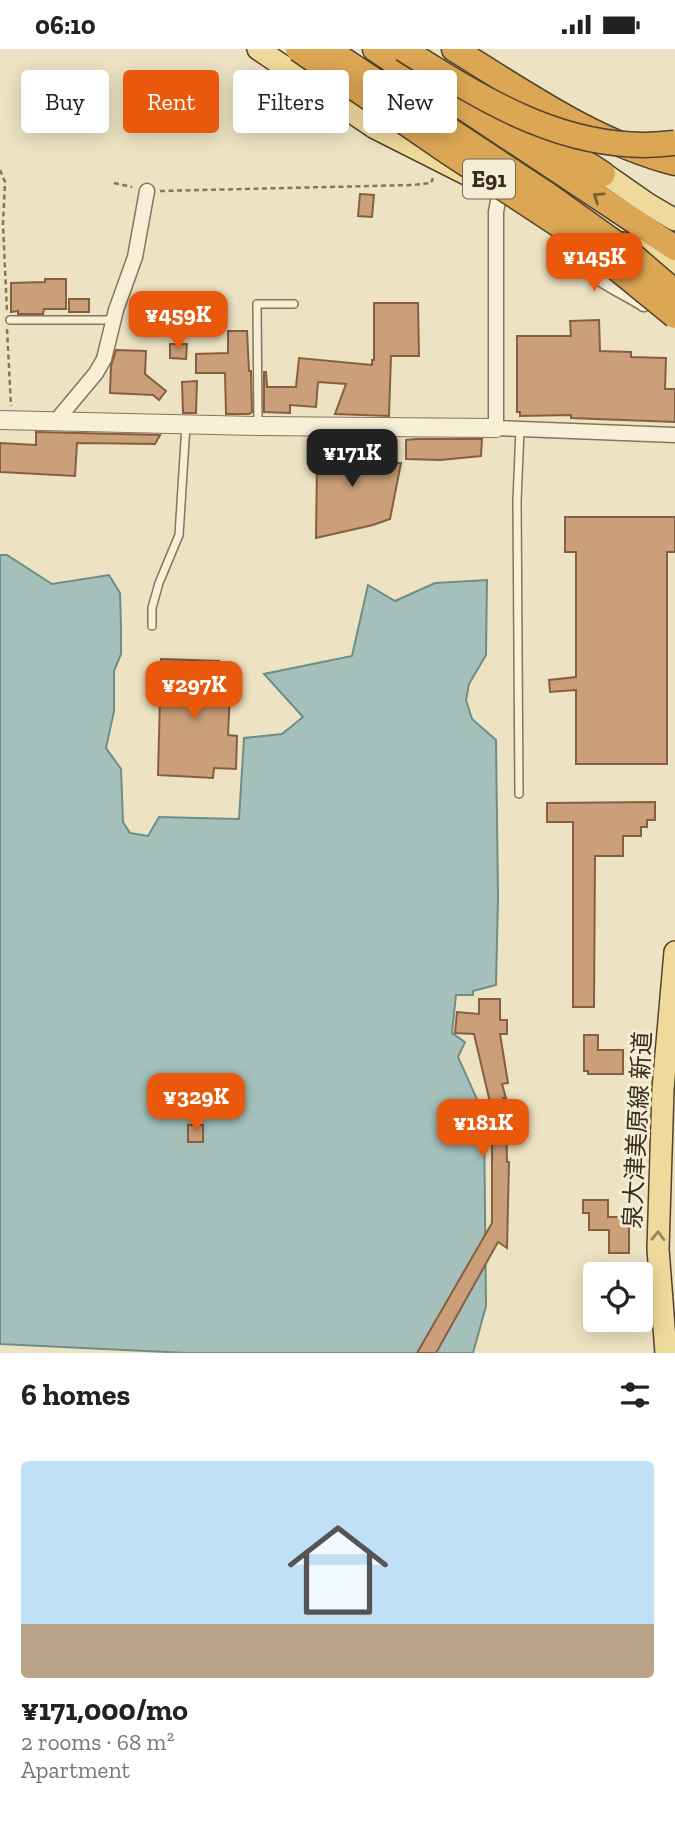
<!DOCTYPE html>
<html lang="en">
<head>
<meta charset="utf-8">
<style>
  :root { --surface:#fff; --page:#f6f6f6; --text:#222; --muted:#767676; --accent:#ea580c }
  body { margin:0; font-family:"Zilla Slab","Noto Sans JP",serif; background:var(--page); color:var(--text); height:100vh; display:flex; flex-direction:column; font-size:26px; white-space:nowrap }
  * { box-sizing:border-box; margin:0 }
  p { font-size:23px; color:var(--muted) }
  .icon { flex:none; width:38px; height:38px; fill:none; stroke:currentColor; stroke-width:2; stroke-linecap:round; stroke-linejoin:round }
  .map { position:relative; height:1304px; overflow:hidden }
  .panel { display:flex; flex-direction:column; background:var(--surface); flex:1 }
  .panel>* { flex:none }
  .top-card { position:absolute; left:21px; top:21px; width:634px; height:63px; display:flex; gap:14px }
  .tools { position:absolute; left:583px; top:1213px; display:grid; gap:14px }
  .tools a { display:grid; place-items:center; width:70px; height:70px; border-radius:7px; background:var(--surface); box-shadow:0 4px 18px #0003; font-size:35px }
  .price { position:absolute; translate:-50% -60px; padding:0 16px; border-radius:14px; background:var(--accent); color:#fff; font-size:23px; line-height:46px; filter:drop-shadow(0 2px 4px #0008) }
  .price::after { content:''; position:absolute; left:50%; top:42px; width:21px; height:16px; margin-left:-10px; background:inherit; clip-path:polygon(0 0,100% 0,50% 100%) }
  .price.current { background:#222; color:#fff }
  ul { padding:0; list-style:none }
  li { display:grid; align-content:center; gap:14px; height:371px; padding:0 21px }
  li span { display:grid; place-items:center; height:217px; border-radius:7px; color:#555 }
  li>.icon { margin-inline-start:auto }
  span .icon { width:126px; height:126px; fill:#fffc; stroke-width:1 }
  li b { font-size:30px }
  h2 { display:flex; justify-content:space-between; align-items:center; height:84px; padding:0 21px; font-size:30px }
  .chip { padding:0 24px; border-radius:7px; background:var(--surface); box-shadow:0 4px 18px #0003; font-size:24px; line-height:63px }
  .chip.current { background:var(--accent); color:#fff }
  .status { display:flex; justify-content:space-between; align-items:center; height:49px; padding:0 35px; background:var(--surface); direction:ltr }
  .status svg { height:19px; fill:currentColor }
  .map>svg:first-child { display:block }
</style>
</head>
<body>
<div class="status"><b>06:10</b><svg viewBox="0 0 49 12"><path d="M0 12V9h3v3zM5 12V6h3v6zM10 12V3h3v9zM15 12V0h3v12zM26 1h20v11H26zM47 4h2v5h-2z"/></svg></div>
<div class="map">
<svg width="675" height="1304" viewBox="0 0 675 1304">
  <rect width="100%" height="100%" fill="#ede3c3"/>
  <path fill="#a5c0ba" stroke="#6c8e87" stroke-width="2" d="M 0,506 L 7,506 L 52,535 L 109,526 L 120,544 L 121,578 L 121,605 L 114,622 L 114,662 L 106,699 L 121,720 L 123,773 L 130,784 L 148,787 L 159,768 L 239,770 L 244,689 L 282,685 L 303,668 L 264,625 L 352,607 L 368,536 L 395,552 L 435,534 L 487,531 L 486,606 L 469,635 L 466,651 L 472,670 L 496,691 L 498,849 L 496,936 L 473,942 L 473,946 L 456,946 L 452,984 L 465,993 L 458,1008 L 484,1066 L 486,1257 L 473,1304 L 187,1304 L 0,1295 Z"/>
  <g fill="#cb9f79" stroke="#865f40" stroke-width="2">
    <path d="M 360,145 L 374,146 L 372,168 L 358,167 Z"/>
    <path d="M 45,230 L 66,230 L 66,260 L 44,260 L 43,265 L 18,265 L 18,262 L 11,263 L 11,234 L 45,233 Z"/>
    <rect x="69" y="250" width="20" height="13"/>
    <path d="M 374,254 L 418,254 L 419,307 L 391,307 L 389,367 L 335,365 L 346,335 L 318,333 L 316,358 L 290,356 L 290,364 L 264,363 L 264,323 L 266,323 L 267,338 L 296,338 L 299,309 L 372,316 L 372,311 L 374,311 Z"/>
    <path d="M 599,271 L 600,302 L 631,303 L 631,308 L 666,309 L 665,340 L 675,340 L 675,373 L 571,369 L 571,366 L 520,367 L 520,363 L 517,363 L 517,287 L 571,287 L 570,272 Z"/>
    <path d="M 228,282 L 247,282 L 249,322 L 251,322 L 252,363 L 249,365 L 226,365 L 225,324 L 196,324 L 196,305 L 228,304 Z"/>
    <path d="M 170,295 L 187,295 L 186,310 L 170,309 Z"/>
    <path d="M 116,301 L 146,302 L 145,325 L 166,342 L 159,351 L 153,346 L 110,344 L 111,317 Z"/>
    <path d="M 197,332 L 196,364 L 183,364 L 182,333 Z"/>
    <path d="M 36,383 L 160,386 L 155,395 L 77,394 L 75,427 L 0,423 L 0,394 L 36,396 Z"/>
    <path d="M 333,390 L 349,390 L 349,395 L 366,395 L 366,414 L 401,414 L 390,470 L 373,476 L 316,489 L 317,414 L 324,395 L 333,395 Z"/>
    <path d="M 416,390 L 482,390 L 481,407 L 440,411 L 406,410 L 406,391 Z"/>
    <path d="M 565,468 L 675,468 L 675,503 L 667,503 L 667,715 L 576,715 L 576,641 L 550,643 L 549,631 L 576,628 L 576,503 L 565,503 Z"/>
    <path d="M 161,610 L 219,612 L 218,643 L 230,644 L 228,686 L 237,687 L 236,720 L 214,719 L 213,729 L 158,726 Z"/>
    <path d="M 655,753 L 655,771 L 647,771 L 647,778 L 641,778 L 641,787 L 623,787 L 623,807 L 595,807 L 594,958 L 573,958 L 573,773 L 547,773 L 547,754 Z"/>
    <path d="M 479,950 L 500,950 L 500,971 L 507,971 L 507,985 L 500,985 L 508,1034 L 502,1035 L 506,1049 L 503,1049 L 506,1061 L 507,1113 L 509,1113 L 507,1199 L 498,1193 L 436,1304 L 417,1304 L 492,1174 L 492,1062 L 474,985 L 455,984 L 457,963 L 479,965 Z"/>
    <path d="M 584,986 L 598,986 L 598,1001 L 623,1001 L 623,1025 L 588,1025 L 588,1022 L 584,1022 Z"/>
    <rect x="188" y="1076" width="15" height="17"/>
    <path d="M 583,1151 L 608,1151 L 608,1168 L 629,1168 L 629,1204 L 609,1204 L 609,1181 L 589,1181 L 589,1164 L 583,1164 Z"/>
  </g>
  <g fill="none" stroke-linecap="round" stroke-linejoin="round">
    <defs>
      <g id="service">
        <path d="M 10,271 L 114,271"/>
        <path d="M 258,376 L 257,255 L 294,255"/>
        <path d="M 152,577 L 152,559 L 159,534 L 179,486 L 186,376"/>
        <path d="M 519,745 L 517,452 L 520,380"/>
      </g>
      <g id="minor">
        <path d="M 500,141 L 496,163 L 496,379 L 675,386"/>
        <path d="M 589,192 C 586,199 582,206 585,214 C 590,228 630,245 644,255"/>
        <path d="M 60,371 L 61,366 L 96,324 L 104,310 L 116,261 L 135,208 L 147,142"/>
      </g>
      <path id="tertiary" d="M 0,371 L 258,377 L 496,379"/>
      <g id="primary">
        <path d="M 258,0 L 375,79 L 468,126"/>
        <path d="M 592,116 L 648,155 L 675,171"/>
        <path d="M 623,194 L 675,218"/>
        <path d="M 666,1304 L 658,1200 L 663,1040 L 675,903"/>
      </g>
      <g id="motorway">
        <path d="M 375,0 L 675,199"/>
        <path d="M 454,0 C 524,43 594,93 675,114"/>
        <path d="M 519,73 L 603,125"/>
      </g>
    </defs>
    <use href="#service" stroke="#87745a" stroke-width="10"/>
    <use href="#minor" stroke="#87745a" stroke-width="17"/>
    <use href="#tertiary" stroke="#87745a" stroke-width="20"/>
    <use href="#primary" stroke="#55422e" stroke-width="24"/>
    <use href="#motorway" stroke="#55422e" stroke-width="27"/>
    <g stroke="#87745a" stroke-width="2.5" stroke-dasharray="5 3.5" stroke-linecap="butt">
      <path d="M 0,121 L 5,133 L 3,175 L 7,263"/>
      <path d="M 114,134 L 132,138"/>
      <path d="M 160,142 L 412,136 L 431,134 L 433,129"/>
      <path d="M 7,280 L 11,357"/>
    </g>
    <use href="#service" stroke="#f8f0d6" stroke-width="7"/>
    <use href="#minor" stroke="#f8f0d6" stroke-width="14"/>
    <use href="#tertiary" stroke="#f8f0d6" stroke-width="18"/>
    <use href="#primary" stroke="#f0da9b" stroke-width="21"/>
    <use href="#motorway" stroke="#dca755" stroke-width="24"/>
    <defs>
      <g id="motorway-bridge">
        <path d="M 298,0 L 448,103 L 582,191 L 675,267"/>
        <path d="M 327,0 L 548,146 L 632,206 L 675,243"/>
        <path d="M 403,0 C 486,53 572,107 675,94"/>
      </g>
    </defs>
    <use href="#motorway-bridge" stroke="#55422e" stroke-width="27" stroke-linecap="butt"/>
    <use href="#motorway-bridge" stroke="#dca755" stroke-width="24"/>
  </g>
  <defs><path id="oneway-chevron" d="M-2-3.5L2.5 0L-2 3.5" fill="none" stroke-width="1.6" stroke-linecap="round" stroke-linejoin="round" transform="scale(1.75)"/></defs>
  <use stroke="#7a5d34" href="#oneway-chevron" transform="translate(598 148) rotate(-146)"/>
  <use stroke="#94835c" href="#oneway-chevron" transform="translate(658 1187) rotate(-88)"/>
  <g text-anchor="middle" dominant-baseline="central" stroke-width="6" stroke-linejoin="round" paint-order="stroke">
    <rect fill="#f5edd3" stroke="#716654" stroke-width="2" x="463" y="110.5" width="52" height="39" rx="5"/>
    <g font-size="23" font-weight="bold" fill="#382c1e">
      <text x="489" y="130">E91</text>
    </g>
    <g font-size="24" fill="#382c1e" stroke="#f5edd3">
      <text transform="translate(637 1081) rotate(-87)">泉大津美原線 新道</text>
    </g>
  </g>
</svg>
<div class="tools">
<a><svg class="icon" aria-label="locate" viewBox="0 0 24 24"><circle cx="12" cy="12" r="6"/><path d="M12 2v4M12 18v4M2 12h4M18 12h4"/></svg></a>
</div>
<b class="price" style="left:594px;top:244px">¥145K</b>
<b class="price" style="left:178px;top:302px">¥459K</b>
<b class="price current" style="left:352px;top:440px">¥171K</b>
<b class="price" style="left:194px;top:672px">¥297K</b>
<b class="price" style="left:196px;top:1084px">¥329K</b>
<b class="price" style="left:483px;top:1110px">¥181K</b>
<div class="top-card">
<a class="chip">Buy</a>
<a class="chip current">Rent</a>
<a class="chip">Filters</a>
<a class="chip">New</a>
</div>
</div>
<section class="panel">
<h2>6 homes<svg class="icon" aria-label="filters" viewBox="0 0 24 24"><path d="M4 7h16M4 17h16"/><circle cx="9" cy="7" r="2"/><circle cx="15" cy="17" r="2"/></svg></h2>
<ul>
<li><span style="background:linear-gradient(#bfe0f5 75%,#b9a48a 0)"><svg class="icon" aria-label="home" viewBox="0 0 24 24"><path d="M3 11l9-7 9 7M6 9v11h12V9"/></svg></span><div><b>¥171,000/mo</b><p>2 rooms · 68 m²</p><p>Apartment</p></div></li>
</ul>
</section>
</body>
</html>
